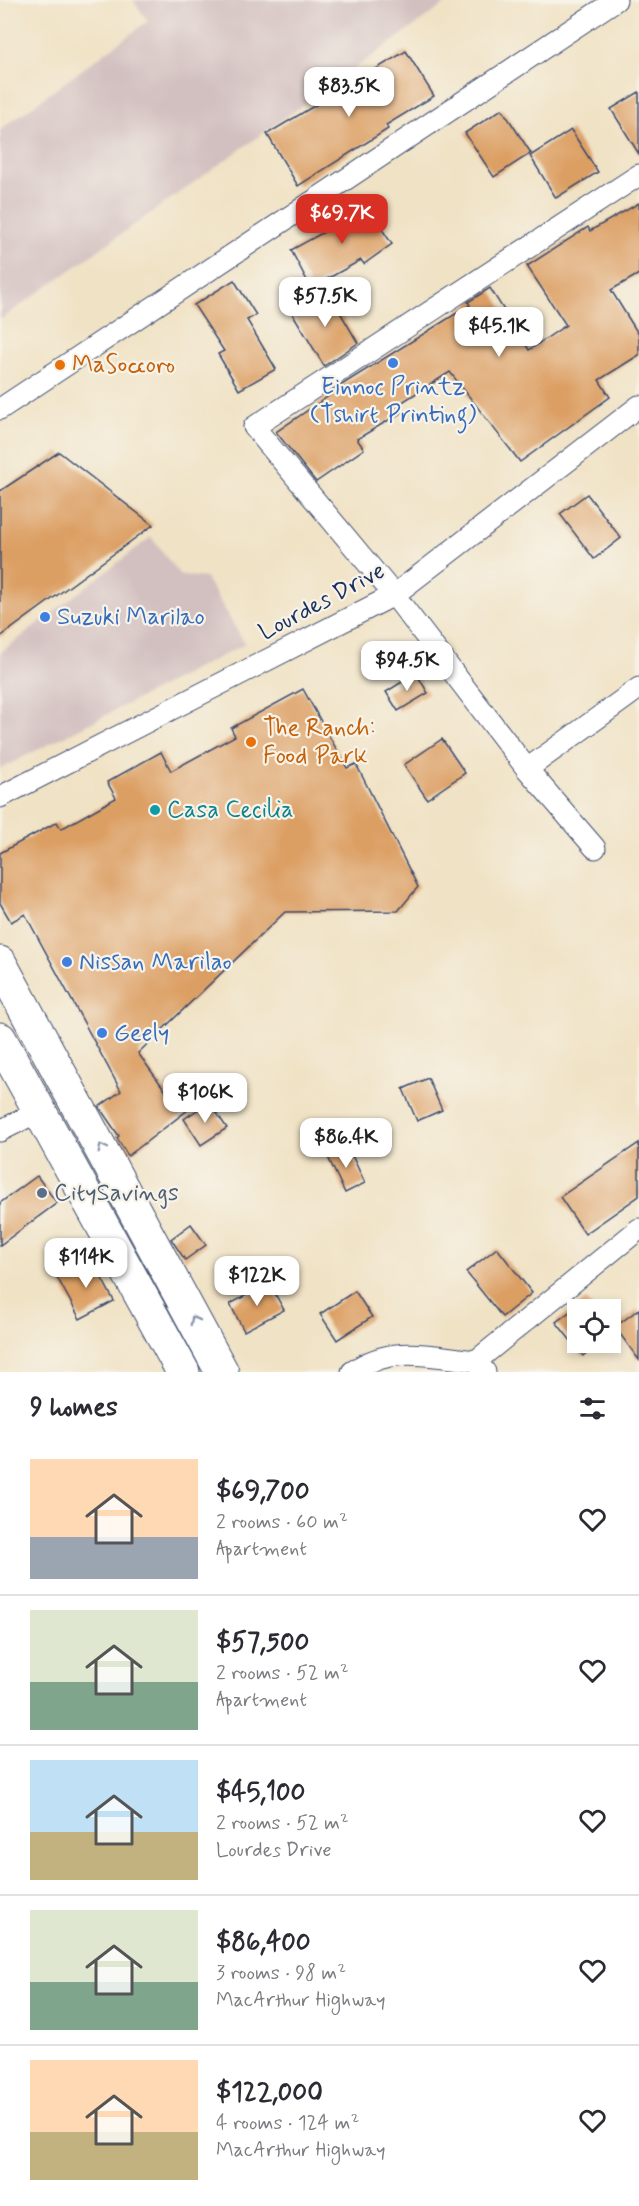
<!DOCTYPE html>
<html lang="en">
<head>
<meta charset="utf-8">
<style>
  :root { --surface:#fff; --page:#f7f7f7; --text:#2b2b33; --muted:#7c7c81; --line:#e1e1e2; --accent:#d93025 }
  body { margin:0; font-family:Mynerve,sans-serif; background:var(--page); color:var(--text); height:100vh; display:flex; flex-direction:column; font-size:22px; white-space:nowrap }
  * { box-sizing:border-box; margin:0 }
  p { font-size:20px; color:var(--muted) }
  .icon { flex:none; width:33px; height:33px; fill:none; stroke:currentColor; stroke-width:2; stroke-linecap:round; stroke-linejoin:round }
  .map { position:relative; height:1372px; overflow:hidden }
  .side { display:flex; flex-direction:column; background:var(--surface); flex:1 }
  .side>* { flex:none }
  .controls { position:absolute; left:567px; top:1299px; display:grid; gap:12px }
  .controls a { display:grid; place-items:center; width:54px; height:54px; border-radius:0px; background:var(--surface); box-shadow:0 3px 9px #0003; font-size:30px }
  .price { position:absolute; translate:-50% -51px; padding:0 14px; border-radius:12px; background:#fff; color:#222; font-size:20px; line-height:39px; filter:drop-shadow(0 2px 3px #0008) }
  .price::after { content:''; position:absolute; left:50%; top:36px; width:18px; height:14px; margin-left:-9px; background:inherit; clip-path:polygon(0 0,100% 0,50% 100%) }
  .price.on { background:var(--accent); color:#fff }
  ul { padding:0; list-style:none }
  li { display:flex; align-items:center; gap:18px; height:150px; padding:0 30px }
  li+li { border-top:2px solid var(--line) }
  li span { display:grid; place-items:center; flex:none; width:168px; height:120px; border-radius:0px; color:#555 }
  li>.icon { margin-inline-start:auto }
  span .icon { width:72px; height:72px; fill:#fffc; stroke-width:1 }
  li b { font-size:26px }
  h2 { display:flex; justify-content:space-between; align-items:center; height:72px; padding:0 30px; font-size:26px }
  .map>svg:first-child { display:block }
</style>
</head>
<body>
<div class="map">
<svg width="639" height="1372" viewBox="0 0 639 1372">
  <rect width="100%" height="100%" fill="#f7f3e8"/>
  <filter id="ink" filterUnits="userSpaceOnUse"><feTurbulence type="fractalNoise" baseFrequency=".0167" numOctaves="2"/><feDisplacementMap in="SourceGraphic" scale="12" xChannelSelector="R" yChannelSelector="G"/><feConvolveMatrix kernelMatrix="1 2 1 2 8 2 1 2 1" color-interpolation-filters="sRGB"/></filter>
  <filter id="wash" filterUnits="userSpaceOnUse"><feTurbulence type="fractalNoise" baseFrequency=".008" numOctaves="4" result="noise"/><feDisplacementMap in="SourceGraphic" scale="24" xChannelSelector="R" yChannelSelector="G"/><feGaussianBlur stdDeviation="1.35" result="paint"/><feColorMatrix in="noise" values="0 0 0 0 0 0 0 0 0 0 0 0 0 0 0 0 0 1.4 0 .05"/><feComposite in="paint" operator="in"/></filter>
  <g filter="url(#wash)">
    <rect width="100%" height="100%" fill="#f0e2c5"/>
    <g fill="#d2bfc0">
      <path d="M 133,0 L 451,0 L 0,320 L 0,130 L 148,21 Z"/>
      <path d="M 151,537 L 180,575 L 206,578 L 245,644 L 0,769 L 0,653 Z"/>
    </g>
    <g id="blocks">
      <g fill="#dc9f64">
        <path d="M 406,51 L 434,96 L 386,125 L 388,129 L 298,186 L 267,134 Z"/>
        <path d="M 639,92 L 639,154 L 611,109 Z"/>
        <path d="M 502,109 L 531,153 L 494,177 L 465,133 Z"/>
        <path d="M 571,130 L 598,172 L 556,198 L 530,156 Z"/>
        <path d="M 361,198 L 392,244 L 364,264 L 361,260 L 311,288 L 291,250 L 337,225 L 332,217 Z"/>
        <path d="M 639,203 L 639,274 L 611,290 L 639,335 L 639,355 L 599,380 L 610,397 L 520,462 L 450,372 L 399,404 L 404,411 L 357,439 L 364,449 L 316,482 L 276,432 L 336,391 L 335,389 L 470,305 L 468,302 L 490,288 L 529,350 L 566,325 L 527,266 L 588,227 L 590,231 Z"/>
        <path d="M 234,280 L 256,315 L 247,320 L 276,369 L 239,390 L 218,354 L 224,351 L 194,305 Z"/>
        <path d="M 327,290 L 358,343 L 324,366 L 291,311 Z"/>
        <path d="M 59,452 L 153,525 L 0,637 L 0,491 Z"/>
        <path d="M 587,494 L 621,538 L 594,559 L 560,514 Z"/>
        <path d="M 416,673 L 428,693 L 398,711 L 386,692 Z"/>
        <path d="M 303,689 L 347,768 L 356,764 L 418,887 L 398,911 L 285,912 L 138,1053 L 170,1097 L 177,1092 L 189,1109 L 128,1156 L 117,1138 L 119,1136 L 99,1107 L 121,1091 L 25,914 L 11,922 L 0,903 L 0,853 L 57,822 L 61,829 L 116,798 L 107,782 L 161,752 L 171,771 L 235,736 L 231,728 Z"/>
        <path d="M 442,739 L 465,773 L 427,799 L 404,765 Z"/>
        <path d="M 428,1078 L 442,1110 L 417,1121 L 403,1089 Z"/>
        <path d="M 209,1102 L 227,1128 L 201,1145 L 184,1119 Z"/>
        <path d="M 639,1143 L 639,1196 L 585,1234 L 560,1197 Z"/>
        <path d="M 347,1145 L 365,1183 L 345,1193 L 327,1155 Z"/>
        <path d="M 37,1176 L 57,1203 L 0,1245 L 0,1203 Z"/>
        <path d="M 191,1224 L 206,1245 L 185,1260 L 171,1239 Z"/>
        <path d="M 497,1248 L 532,1293 L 502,1317 L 466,1272 Z"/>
        <path d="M 91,1258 L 114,1301 L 80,1319 L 57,1277 Z"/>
        <path d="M 269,1283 L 284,1310 L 244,1331 L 230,1304 Z"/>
        <path d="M 355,1291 L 372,1317 L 337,1340 L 320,1314 Z"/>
        <path d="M 586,1300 L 594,1310 L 578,1310 L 578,1342 L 600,1342 L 583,1356 L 556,1322 Z"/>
        <path d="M 639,1309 L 639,1360 L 615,1327 Z"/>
      </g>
    </g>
  </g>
  <g filter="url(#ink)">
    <use href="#blocks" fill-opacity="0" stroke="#3b4a6d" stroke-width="1.5"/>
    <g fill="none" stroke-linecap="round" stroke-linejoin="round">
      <defs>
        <g id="minor">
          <path d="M 0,409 L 616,0"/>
          <path d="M 527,769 L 639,688"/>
          <path d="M 0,797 L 394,595 L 639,406"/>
          <path d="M 595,848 L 527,769 L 394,595 L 254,427 L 639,175"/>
          <path d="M 0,1131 L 41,1110"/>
          <path d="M 476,1361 L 639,1229"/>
          <path d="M 352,1372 C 392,1344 430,1356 476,1361 L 485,1372"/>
        </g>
        <g id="trunk">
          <path d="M 0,963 L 222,1372"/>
          <path d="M 0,1039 L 183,1372"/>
        </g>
      </defs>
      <use href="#minor" stroke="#3b4a6d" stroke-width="23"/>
      <use href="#trunk" stroke="#3b4a6d" stroke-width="35"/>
      <use href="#minor" stroke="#fff" stroke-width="21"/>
      <use href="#trunk" stroke="#fff" stroke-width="33"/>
    </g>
    <defs><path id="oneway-chevron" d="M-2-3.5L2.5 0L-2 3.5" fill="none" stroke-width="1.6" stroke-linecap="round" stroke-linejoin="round" transform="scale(1.5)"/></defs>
    <g stroke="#8d97ae">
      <use href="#oneway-chevron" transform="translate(102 1148) rotate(-118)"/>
      <use href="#oneway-chevron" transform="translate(194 1320) rotate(-118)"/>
    </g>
  </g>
  <g fill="#3f7fe0" stroke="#f7f3e8" stroke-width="2">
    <circle cx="393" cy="363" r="6"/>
    <circle cx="45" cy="617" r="6"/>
    <circle cx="67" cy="962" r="6"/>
    <circle cx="102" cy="1033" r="6"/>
  </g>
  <g fill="#e8710a" stroke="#f7f3e8" stroke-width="2">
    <circle cx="60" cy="365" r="6"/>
    <circle cx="251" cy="742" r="6"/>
  </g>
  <circle fill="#0f9aa8" stroke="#f7f3e8" stroke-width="2" cx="155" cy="810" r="6"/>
  <circle fill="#5c6f8a" stroke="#f7f3e8" stroke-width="2" cx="42" cy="1193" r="6"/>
  <g text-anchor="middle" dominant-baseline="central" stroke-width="4.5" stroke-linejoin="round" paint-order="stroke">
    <g font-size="24" fill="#c56008" stroke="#f7f3e8" text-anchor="start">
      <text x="72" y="365">MaSoccoro</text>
      <text x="263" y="728">The Ranch:<tspan x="263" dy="28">Food Park</tspan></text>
    </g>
    <g font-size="24" fill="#366cbe" stroke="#f7f3e8" text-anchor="start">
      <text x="393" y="387" text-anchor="middle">Einnoc Printz<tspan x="393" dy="28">(Tshirt Printing)</tspan></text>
      <text x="57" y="617">Suzuki Marilao</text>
      <text x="79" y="962">Nissan Marilao</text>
      <text x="114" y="1033">Geely</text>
    </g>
    <g font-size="24" fill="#1b2f5e" stroke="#f7f3e8">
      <text transform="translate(322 602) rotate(-28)">Lourdes Drive</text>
    </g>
    <g font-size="24" fill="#0d838f" stroke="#f7f3e8" text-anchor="start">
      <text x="167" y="810">Casa Cecilia</text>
    </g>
    <g font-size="24" fill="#4e5e75" stroke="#f7f3e8" text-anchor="start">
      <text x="54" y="1193">CitySavings</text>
    </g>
  </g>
</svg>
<div class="controls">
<a><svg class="icon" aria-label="locate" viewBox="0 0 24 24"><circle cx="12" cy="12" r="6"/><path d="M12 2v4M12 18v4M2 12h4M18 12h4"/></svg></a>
</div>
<b class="price" style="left:349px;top:118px">$83.5K</b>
<b class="price on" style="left:342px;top:245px">$69.7K</b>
<b class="price" style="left:325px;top:328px">$57.5K</b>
<b class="price" style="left:499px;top:358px">$45.1K</b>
<b class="price" style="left:407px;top:692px">$94.5K</b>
<b class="price" style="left:205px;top:1124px">$106K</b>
<b class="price" style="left:346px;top:1169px">$86.4K</b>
<b class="price" style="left:86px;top:1289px">$114K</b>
<b class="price" style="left:257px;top:1307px">$122K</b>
</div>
<section class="side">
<h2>9 homes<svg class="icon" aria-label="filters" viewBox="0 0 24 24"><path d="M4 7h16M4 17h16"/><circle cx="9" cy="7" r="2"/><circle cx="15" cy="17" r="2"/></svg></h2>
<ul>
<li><span style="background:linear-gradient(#ffd9b3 65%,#9aa5b1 0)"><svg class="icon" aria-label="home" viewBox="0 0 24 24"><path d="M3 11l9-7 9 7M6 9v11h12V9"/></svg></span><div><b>$69,700</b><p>2 rooms · 60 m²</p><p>Apartment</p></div><svg class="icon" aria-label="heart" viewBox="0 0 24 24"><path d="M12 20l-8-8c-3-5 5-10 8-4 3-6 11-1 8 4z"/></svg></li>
<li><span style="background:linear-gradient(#dfe7d0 60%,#7fa58c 0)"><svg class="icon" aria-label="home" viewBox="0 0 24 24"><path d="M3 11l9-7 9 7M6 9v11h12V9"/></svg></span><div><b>$57,500</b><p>2 rooms · 52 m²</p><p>Apartment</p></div><svg class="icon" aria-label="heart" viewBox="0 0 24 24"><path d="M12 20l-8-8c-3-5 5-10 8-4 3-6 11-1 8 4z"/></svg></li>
<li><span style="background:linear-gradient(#bfe0f5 60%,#c2b280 0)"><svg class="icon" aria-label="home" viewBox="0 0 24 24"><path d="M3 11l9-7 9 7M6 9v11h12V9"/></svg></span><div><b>$45,100</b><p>2 rooms · 52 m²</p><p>Lourdes Drive</p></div><svg class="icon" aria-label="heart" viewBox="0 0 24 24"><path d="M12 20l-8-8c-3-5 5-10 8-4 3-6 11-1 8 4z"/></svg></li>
<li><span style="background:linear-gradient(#dfe7d0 60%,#7fa58c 0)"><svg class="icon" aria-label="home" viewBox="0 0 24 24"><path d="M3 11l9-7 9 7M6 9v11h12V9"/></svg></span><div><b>$86,400</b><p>3 rooms · 98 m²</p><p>MacArthur Highway</p></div><svg class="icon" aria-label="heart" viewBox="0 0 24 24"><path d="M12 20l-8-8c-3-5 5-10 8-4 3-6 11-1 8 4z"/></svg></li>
<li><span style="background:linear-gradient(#ffd9b3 60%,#c2b280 0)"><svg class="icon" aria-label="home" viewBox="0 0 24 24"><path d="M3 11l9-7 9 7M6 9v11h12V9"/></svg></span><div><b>$122,000</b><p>4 rooms · 124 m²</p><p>MacArthur Highway</p></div><svg class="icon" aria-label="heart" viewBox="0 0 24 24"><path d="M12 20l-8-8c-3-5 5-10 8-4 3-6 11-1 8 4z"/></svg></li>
</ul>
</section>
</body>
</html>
